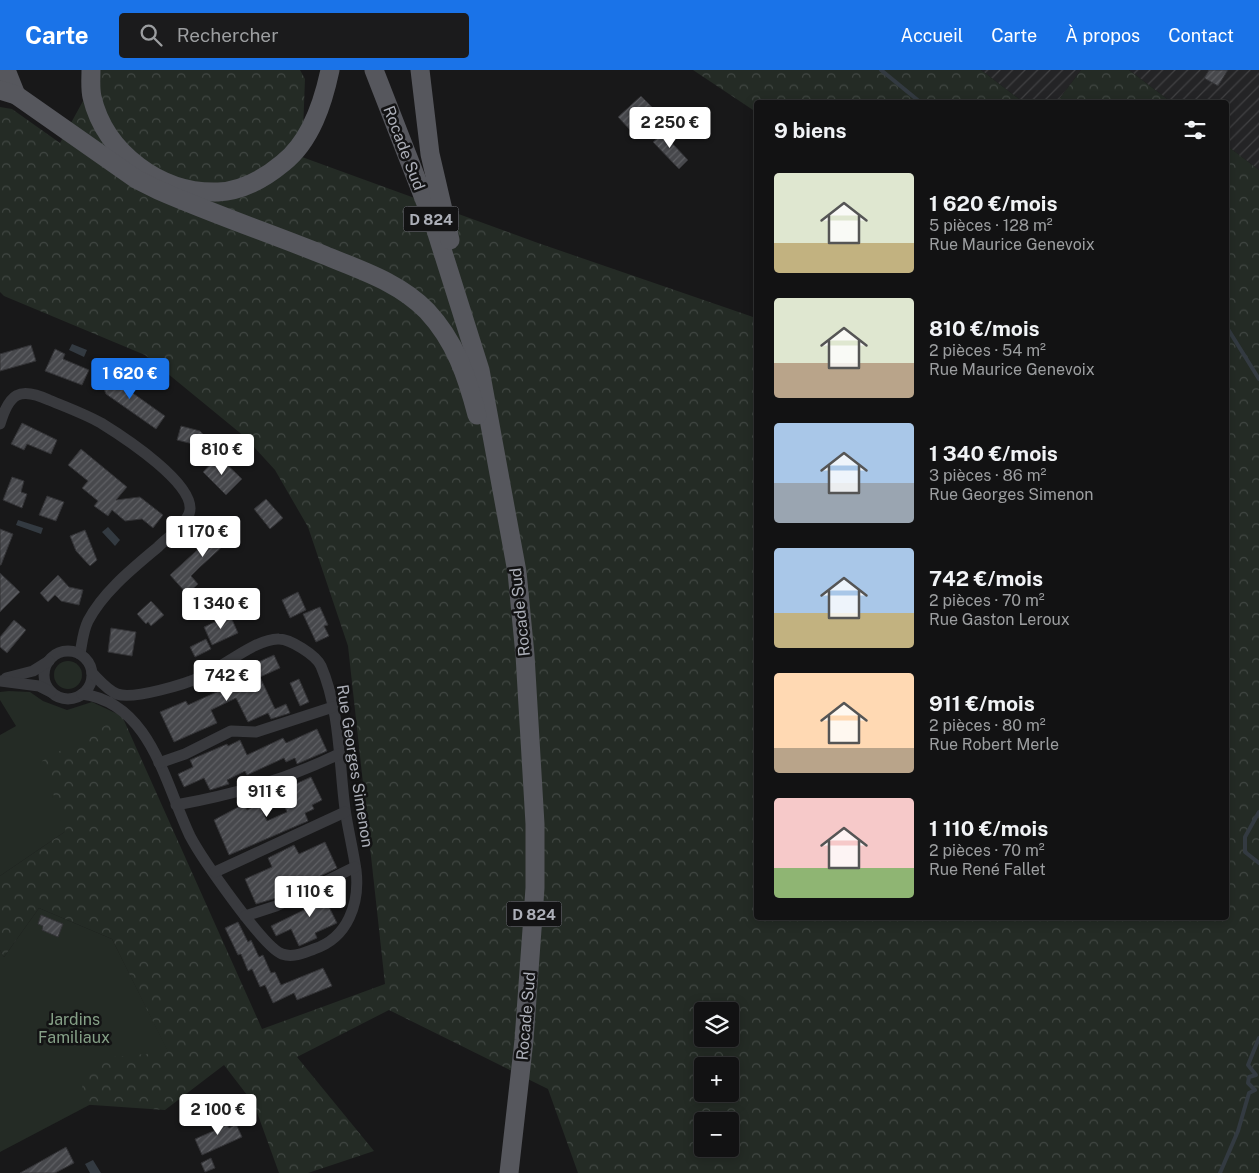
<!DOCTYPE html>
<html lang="fr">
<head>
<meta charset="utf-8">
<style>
  :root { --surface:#121213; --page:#1b1b1c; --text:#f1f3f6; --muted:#9c9ea0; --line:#313233; --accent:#1a73e8 }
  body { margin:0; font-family:"Public Sans",sans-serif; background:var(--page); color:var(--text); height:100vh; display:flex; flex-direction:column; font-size:19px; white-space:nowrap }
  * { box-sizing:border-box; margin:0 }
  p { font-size:16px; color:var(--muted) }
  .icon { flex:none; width:28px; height:28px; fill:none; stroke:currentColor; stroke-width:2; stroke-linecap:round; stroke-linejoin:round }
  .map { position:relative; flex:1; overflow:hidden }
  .sheet { position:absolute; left:754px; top:30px; width:475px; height:820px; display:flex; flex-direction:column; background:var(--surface); border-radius:5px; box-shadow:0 2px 12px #0003,0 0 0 1px var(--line) }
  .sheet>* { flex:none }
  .tools { position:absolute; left:694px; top:932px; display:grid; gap:10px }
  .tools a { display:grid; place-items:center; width:45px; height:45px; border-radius:5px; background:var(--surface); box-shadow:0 2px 12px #0003,0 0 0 1px var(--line); font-size:25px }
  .price { position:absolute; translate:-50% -42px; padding:0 11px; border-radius:5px; background:#fff; color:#222; font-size:16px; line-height:32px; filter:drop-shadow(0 1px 2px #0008) }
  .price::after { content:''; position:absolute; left:50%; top:30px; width:15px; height:11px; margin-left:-8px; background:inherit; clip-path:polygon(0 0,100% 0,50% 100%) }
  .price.active { background:var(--accent); color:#fff }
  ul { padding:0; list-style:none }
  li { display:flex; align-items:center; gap:15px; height:125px; padding:0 20px }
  li span { display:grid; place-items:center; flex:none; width:140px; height:100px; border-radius:5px; color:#555 }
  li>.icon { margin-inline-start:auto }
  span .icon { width:60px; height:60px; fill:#fffc; stroke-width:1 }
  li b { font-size:21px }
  h2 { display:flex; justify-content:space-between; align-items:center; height:60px; padding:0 20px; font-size:21px }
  header { display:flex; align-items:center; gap:30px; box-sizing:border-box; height:70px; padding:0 25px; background:var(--accent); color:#fff }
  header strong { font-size:24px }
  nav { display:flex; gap:28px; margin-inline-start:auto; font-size:18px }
  .search { width:350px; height:45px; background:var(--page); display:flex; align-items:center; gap:12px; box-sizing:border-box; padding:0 18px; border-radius:5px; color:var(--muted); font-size:19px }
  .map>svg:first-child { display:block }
</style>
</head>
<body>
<header>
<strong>Carte</strong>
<div class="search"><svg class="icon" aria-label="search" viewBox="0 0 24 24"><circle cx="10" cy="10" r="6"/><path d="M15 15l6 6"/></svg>Rechercher</div>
<nav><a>Accueil</a><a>Carte</a><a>À propos</a><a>Contact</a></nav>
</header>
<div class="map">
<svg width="1259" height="1103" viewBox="0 0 1259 1103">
  <defs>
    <pattern id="industrial-furrows" width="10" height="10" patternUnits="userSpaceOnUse" patternTransform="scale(1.25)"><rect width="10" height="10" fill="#242426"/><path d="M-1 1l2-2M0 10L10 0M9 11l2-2" fill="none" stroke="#414143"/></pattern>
    <pattern id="forest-crowns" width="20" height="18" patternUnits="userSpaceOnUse" patternTransform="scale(1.25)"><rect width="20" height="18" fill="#242b25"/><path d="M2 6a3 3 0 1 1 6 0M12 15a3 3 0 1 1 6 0" fill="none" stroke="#414743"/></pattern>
    <pattern id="building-hatch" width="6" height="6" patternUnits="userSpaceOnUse" patternTransform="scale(1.25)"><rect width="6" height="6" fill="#47484c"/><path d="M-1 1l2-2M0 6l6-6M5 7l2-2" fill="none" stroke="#5f6064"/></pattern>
  </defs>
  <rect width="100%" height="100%" fill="#181819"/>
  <g fill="url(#industrial-furrows)">
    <path d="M 981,0 L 1081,0 L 1057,32 L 1023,32 Z"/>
    <path d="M 1129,0 L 1259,0 L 1259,100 L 1226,75 L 1226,32 L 1171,32 Z"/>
  </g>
  <g fill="#242b25">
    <circle cx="68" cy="605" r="14"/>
    <path d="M 9,621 L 30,622 L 43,631 L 67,640 L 92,632 L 122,646 L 66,761 L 0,806 L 0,665 L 16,656 L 0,630 L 0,622 Z"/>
    <path d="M 39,838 L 112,869 L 173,991 L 0,1082 L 0,880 L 4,887 Z"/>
  </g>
  <g fill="url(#forest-crowns)" fill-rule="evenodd">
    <path d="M 100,0 L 300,0 L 305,9 L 302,87 L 538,173 L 756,248 L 756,848 L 1226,848 L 1226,75 L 1259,100 L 1259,1103 L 578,1103 L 548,1019 L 389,940 L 297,987 L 374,1081 L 308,1103 L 279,1103 L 254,1034 L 224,995 L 165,1040 L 78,1034 L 89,989 L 168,982 L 112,869 L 39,838 L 4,887 L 0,880 L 0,806 L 66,761 L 42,691 L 122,646 L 262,959 L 385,914 L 348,576 L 308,457 L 275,400 L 245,367 L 145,285 L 4,226 L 0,222 L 0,37 L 12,39 L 60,73 ZM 702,941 L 730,941 L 730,969 L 702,969 ZM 702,996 L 730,996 L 730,1024 L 702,1024 ZM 702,1051 L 730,1051 L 730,1079 L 702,1079 Z"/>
    <path d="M 693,0 L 981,0 L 1023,32 L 756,32 L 756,42 Z"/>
    <path d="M 1081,0 L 1129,0 L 1171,32 L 1057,32 Z"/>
  </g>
  <g fill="#333a41">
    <path d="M 72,274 L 87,280 L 84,287 L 69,280 Z"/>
    <path d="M 18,450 L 43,458 L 41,464 L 16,455 Z"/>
    <path d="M 108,457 L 120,470 L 115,476 L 102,462 Z"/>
    <path d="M 93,1090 L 101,1103 L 90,1103 L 85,1094 Z"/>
  </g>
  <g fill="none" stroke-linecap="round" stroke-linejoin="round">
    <g stroke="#333a41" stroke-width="4">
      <path d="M 881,0 L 920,32"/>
      <path d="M 1226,256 L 1259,309"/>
      <path d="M 1259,742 L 1245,767 L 1245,782 L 1259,793"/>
      <path d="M 1220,1103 L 1238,1061 L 1249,1023 L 1255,1020 L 1248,1013 L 1249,1007 L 1256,1005 L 1248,995 L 1259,968"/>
    </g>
  </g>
  <g fill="url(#building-hatch)" stroke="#323235">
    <path d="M 1209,0 L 1228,0 L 1218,16 L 1204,8 Z"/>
    <path d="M 641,26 L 652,37 L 640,50 L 642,52 L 632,62 L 618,47 Z"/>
    <path d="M 667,60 L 674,67 L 670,71 L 688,90 L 679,99 L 653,72 Z"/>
    <path d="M 31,275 L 36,291 L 0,301 L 0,284 Z"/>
    <path d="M 55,279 L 65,284 L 63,289 L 89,300 L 82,315 L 45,301 Z"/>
    <path d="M 114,301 L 120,314 L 165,346 L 156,359 L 106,324 L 99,307 Z"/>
    <path d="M 22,353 L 57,370 L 51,384 L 27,374 L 24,380 L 11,374 Z"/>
    <path d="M 181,356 L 200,361 L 213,374 L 204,384 L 193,374 L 177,370 Z"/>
    <path d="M 81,379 L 127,417 L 116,430 L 140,427 L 163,445 L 153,458 L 142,449 L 125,451 L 112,440 L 108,446 L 94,436 L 98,431 L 82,418 L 88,411 L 68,395 Z"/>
    <path d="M 218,386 L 242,409 L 226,425 L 203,402 Z"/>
    <path d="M 12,407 L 24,411 L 21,422 L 27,424 L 22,438 L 3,430 Z"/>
    <path d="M 47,426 L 64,432 L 56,451 L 39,445 Z"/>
    <path d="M 266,429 L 283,448 L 270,459 L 254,439 Z"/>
    <path d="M 237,457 L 240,472 L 224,475 L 200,497 L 191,506 L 198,514 L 187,524 L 170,505 L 218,461 Z"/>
    <path d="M 0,459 L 13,464 L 1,495 L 0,495 Z"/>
    <path d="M 85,460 L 97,490 L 90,496 L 76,481 L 70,466 Z"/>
    <path d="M 0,503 L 20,522 L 0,542 Z"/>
    <path d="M 58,505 L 69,517 L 83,520 L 79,535 L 61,531 L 55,525 L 48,532 L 40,523 Z"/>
    <path d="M 298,522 L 306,540 L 290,548 L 282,530 Z"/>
    <path d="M 151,531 L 164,545 L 151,556 L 148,552 L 146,554 L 137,544 Z"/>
    <path d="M 320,537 L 328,555 L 324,556 L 329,566 L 316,572 L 303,544 Z"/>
    <path d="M 230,545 L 238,563 L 212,575 L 204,557 Z"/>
    <path d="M 14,550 L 26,560 L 7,583 L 0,577 L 0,567 Z"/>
    <path d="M 111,558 L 136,562 L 132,586 L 108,582 Z"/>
    <path d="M 206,569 L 211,579 L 195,587 L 190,577 Z"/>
    <path d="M 274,585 L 280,598 L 260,607 L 275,639 L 286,634 L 290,643 L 271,649 L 268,643 L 248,652 L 236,628 L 211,640 L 217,653 L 174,672 L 160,642 L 186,631 L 188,635 L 221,620 L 218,615 L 238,606 L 236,602 Z"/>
    <path d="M 299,609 L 309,632 L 300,636 L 290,613 Z"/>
    <path d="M 317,659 L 327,681 L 297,694 L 295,688 L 286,692 L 284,688 L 247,705 L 245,701 L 227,710 L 229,714 L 210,720 L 204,708 L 184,717 L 178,704 L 193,697 L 190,690 L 227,674 L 228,676 L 240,670 L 247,685 L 283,668 L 286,673 Z"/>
    <path d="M 311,707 L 322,730 L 312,735 L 314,739 L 305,743 L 308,751 L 229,785 L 214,750 L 244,734 L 247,740 L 259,734 L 267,751 L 287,742 L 278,722 Z"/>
    <path d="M 325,772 L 337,798 L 273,829 L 256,834 L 245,809 L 272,797 L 268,788 L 294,775 L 299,784 Z"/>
    <path d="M 330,818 L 338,833 L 329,837 L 337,853 L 315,863 L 317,868 L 299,876 L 291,859 L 276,866 L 271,856 L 310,837 L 306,829 Z"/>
    <path d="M 41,845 L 63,854 L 58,867 L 42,860 L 43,856 L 38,854 Z"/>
    <path d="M 238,852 L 248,872 L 251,870 L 259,887 L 263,885 L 271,903 L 275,902 L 281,915 L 323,898 L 332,916 L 297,930 L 294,923 L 273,933 L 265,915 L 260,917 L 252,899 L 248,901 L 241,884 L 238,885 L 225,858 Z"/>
    <path d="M 222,1042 L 229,1058 L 236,1054 L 242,1067 L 202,1085 L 195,1069 L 218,1059 L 212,1046 Z"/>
    <path d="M 66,1077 L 74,1093 L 55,1103 L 20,1103 Z"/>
    <path d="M 211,1088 L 215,1098 L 205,1102 L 201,1093 Z"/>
  </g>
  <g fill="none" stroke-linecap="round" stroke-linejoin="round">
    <g stroke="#393a3e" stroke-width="11">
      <path d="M 0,354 C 9,324 19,316 49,330 C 66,337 85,344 101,353 C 122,366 200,416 189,444 C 183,458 168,467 158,477 C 133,498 103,522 88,551 C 83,561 82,573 80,584"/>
      <circle cx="68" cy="605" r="24"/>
      <path d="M 6,608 L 33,601 L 49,591"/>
      <path d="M 0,611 L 39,616 L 51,622"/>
      <path d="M 82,624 C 151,633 165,714 190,766 C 201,787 263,877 282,884 C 293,888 303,883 314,879 C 348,868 360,833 356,800 C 353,779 348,760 345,739 C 339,693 340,640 321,596 C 316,585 290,569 279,569 C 257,568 223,597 203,606 C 186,614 133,630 117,624 C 107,620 99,610 92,603"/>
      <path d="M 159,693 L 185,684 L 231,661 L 256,662 L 333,637"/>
      <path d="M 176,735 C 235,724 285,710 339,684"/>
      <path d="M 215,802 L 345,742"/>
      <path d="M 245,846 L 276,836 L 355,797"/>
    </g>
    <g stroke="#56575d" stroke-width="19">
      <path d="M 6,0 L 16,25"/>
      <path d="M 91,0 C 91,9 90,18 92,27 C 105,83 161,124 218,122 C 242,121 265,108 283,93 C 311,71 323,33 330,0"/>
      <path d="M 374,0 L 434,154 L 480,300 L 517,502 L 525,585 L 535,754 L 535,818 L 524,970 L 509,1103"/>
      <path d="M 420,0 L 430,84 L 450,170"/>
      <path d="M 0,20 L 16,25 L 136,109 L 158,120 C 213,144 269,163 324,185 C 360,200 399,212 427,241 C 455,271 467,306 477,345"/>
    </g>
  </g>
  <g text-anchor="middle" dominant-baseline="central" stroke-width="5" stroke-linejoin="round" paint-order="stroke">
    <g fill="#131314" stroke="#7e8087" stroke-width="1">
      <rect x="403.5" y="136.5" width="55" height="25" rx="4"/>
      <rect x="506.5" y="831.5" width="55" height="25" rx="4"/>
    </g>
    <g font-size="15" font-weight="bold" fill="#acafb8">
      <text x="431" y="149">D 824</text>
      <text x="534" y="844">D 824</text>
    </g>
    <g font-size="16" fill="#acafb8" stroke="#131314">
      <text transform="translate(404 78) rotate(69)">Rocade Sud</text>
      <text transform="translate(520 542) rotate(-96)">Rocade Sud</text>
      <text transform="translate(355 696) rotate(81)">Rue Georges Simenon</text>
      <text transform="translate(526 946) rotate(-85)">Rocade Sud</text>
    </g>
    <g font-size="16" fill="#85a087" stroke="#131314">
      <text x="74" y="949">Jardins<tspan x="74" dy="18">Familiaux</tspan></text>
    </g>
  </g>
</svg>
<div class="tools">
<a><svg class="icon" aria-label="layers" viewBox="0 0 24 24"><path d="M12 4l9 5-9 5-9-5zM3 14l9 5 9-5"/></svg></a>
<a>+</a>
<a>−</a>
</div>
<b class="price" style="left:670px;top:79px">2 250 €</b>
<b class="price active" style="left:130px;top:330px">1 620 €</b>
<b class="price" style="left:222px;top:406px">810 €</b>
<b class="price" style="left:203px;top:488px">1 170 €</b>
<b class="price" style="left:221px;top:560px">1 340 €</b>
<b class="price" style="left:227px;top:632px">742 €</b>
<b class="price" style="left:267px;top:748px">911 €</b>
<b class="price" style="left:310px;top:848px">1 110 €</b>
<b class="price" style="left:218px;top:1066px">2 100 €</b>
<section class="sheet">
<h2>9 biens<svg class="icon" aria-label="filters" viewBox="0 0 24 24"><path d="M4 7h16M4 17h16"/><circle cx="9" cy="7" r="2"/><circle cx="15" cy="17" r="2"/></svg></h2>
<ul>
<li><span style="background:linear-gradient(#dfe7d0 70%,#c2b280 0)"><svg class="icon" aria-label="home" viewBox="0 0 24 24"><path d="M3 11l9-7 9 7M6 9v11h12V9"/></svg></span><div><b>1 620 €/mois</b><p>5 pièces · 128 m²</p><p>Rue Maurice Genevoix</p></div></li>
<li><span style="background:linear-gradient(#dfe7d0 65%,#b9a48a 0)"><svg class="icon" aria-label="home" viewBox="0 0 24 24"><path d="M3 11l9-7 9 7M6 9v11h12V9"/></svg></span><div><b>810 €/mois</b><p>2 pièces · 54 m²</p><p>Rue Maurice Genevoix</p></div></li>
<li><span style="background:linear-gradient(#a9c7e8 60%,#9aa5b1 0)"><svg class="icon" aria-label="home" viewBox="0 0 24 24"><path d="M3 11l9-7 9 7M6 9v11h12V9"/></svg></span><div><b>1 340 €/mois</b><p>3 pièces · 86 m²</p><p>Rue Georges Simenon</p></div></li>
<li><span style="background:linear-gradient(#a9c7e8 65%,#c2b280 0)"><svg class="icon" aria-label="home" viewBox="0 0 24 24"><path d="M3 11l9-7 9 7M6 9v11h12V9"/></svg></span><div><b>742 €/mois</b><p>2 pièces · 70 m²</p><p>Rue Gaston Leroux</p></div></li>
<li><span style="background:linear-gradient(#ffd9b3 75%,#b9a48a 0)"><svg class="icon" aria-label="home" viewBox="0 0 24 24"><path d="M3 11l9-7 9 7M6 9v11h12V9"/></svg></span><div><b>911 €/mois</b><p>2 pièces · 80 m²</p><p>Rue Robert Merle</p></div></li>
<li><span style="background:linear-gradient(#f6c9c9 70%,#8fb573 0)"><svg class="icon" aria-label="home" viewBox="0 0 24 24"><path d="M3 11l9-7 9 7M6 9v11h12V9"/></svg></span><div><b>1 110 €/mois</b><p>2 pièces · 70 m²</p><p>Rue René Fallet</p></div></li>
</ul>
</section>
</div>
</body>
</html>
